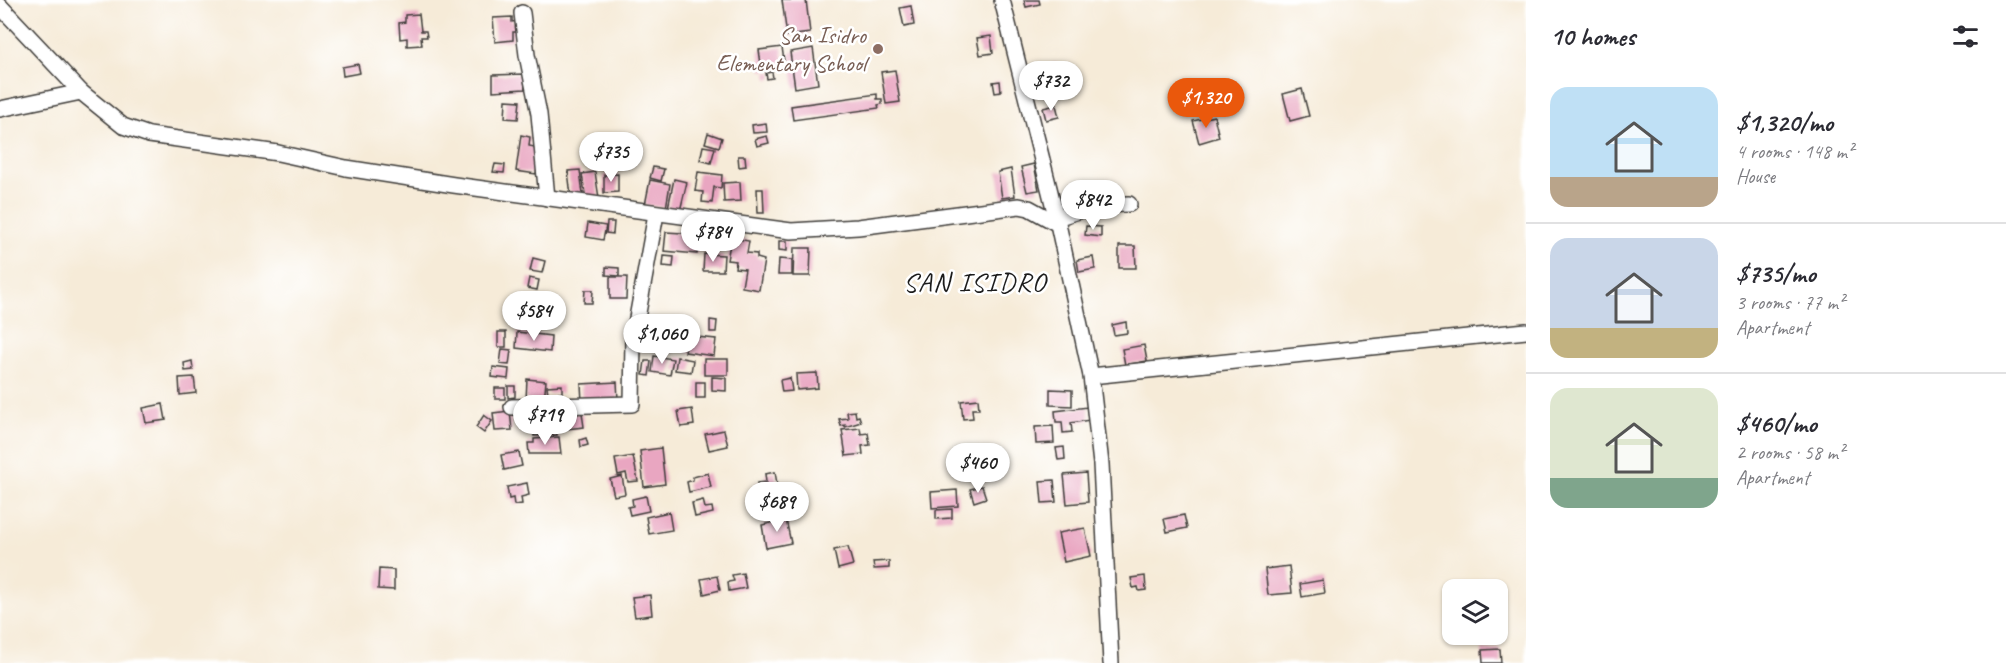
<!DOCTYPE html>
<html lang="en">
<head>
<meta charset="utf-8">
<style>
  :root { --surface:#fff; --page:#f7f7f7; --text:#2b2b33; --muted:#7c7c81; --line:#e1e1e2; --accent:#ea580c }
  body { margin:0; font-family:Caveat,sans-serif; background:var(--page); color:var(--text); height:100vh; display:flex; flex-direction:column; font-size:22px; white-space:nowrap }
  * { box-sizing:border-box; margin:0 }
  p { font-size:20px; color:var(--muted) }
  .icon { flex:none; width:33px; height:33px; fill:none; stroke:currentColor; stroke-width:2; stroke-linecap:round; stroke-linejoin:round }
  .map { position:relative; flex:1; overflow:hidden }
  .side { display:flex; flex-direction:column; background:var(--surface); width:480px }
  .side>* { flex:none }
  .fabs { position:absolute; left:1442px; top:579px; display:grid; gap:12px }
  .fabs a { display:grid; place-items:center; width:66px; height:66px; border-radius:12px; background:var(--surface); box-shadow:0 2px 4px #0004; font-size:30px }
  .price { position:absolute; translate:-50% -51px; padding:0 14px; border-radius:21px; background:#fff; color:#222; font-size:20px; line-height:39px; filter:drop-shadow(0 2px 3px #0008) }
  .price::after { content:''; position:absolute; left:50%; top:36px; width:18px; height:14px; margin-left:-9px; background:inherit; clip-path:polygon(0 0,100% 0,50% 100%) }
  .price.on { background:var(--accent); color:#fff }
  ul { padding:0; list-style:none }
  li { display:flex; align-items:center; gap:18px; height:150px; padding:0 24px }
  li+li { border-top:2px solid var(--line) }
  li span { display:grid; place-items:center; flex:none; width:168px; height:120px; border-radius:18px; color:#555 }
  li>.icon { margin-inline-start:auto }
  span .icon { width:72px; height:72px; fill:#fffc; stroke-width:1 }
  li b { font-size:26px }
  h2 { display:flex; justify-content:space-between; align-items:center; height:72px; padding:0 24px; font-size:26px }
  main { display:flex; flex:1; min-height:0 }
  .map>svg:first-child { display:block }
</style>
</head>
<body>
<main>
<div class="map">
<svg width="1526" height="663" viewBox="0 0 1526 663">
  <rect width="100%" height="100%" fill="#fff"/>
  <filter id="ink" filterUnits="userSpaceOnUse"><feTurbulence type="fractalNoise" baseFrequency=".0167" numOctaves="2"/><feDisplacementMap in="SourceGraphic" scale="12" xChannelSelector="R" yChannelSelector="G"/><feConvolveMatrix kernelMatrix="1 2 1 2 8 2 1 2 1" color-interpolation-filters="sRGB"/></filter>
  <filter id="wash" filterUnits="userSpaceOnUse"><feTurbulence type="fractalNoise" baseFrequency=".008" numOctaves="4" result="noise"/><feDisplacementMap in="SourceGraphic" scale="24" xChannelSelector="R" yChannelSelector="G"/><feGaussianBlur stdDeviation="1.35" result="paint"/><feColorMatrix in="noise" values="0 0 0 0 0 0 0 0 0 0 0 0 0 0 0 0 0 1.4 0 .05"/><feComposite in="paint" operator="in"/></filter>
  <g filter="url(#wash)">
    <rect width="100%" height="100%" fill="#f6ebd8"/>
    <g id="blocks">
      <g fill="#e9a6c1">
        <path d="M 782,0 L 806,0 L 810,33 L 787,36 Z"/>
        <path d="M 1024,0 L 1039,0 L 1040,4 L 1026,7 Z"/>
        <path d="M 911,6 L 914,25 L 904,27 L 900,8 Z"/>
        <path d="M 419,14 L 421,31 L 426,31 L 427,37 L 421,37 L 422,45 L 407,46 L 407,38 L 400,39 L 399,23 L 405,22 L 405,15 Z"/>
        <path d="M 512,17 L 512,22 L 519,21 L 520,32 L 513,32 L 513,40 L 495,42 L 493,18 Z"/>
        <path d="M 991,36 L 993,53 L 980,55 L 977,38 Z"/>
        <path d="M 782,47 L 785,68 L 762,71 L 759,50 Z"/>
        <path d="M 813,48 L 818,84 L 795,88 L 790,52 Z"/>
        <path d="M 1056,63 L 1060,78 L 1039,83 L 1035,68 Z"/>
        <path d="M 358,64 L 360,73 L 343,76 L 342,67 Z"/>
        <path d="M 895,70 L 900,102 L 886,104 L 881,72 Z"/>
        <path d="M 772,72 L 773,78 L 767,79 L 766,73 Z"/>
        <path d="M 524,74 L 525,89 L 493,91 L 493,75 Z"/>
        <path d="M 1000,81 L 1001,92 L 995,93 L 993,82 Z"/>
        <path d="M 1302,89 L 1309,116 L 1290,121 L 1283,94 Z"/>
        <path d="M 877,94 L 877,99 L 882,99 L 882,104 L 878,105 L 879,108 L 793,120 L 791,106 Z"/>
        <path d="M 506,100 L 520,101 L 518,119 L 505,118 Z"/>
        <path d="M 1056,105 L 1059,117 L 1046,120 L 1043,108 Z"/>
        <path d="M 1214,116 L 1219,137 L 1199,143 L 1193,121 Z"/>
        <path d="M 766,123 L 767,132 L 753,133 L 752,125 Z"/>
        <path d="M 708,133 L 722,138 L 719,147 L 705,143 Z"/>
        <path d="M 521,135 L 530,137 L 529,146 L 540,148 L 536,174 L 516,171 Z"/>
        <path d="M 767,136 L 769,143 L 757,146 L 755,139 Z"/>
        <path d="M 703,146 L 715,148 L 711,163 L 700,160 Z"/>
        <path d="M 738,156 L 745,156 L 746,166 L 739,167 Z"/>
        <path d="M 495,164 L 505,165 L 504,173 L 493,172 Z"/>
        <path d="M 1034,164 L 1039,190 L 1027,192 L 1021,167 Z"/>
        <path d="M 653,167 L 664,169 L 661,181 L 650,178 Z"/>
        <path d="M 1011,169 L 1015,196 L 1002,198 L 998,172 Z"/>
        <path d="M 580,170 L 583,195 L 571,196 L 568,171 Z"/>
        <path d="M 595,172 L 599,198 L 586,200 L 582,174 Z"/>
        <path d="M 698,172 L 722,175 L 721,188 L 714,187 L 712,203 L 702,202 L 703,192 L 695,191 Z"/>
        <path d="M 618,174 L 618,192 L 604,193 L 604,175 Z"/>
        <path d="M 674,179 L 687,182 L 680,211 L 668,208 Z"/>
        <path d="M 650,180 L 670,184 L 666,208 L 645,205 Z"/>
        <path d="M 740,182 L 741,201 L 724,202 L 723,183 Z"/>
        <path d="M 757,189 L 763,189 L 764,213 L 758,213 Z"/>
        <path d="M 1076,197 L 1078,208 L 1069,209 L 1068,198 Z"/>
        <path d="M 607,222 L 614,222 L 613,234 L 606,233 Z"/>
        <path d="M 588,223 L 606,226 L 603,240 L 586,237 Z"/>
        <path d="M 1086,226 L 1101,227 L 1101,237 L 1085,235 Z"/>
        <path d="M 666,232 L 698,234 L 697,254 L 664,251 Z"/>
        <path d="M 731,238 L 749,241 L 747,253 L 757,254 L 757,258 L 764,260 L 759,290 L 742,287 L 745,269 L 735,268 L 736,261 L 727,260 Z"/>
        <path d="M 779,241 L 787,241 L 787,251 L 779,250 Z"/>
        <path d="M 1119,246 L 1135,246 L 1136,268 L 1119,268 Z"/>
        <path d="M 794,248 L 811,248 L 810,276 L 793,276 Z"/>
        <path d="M 704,254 L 724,255 L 723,271 L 703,271 Z"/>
        <path d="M 664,256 L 674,257 L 673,267 L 663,266 Z"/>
        <path d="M 1093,257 L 1095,269 L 1079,272 L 1077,260 Z"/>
        <path d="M 533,258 L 545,261 L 542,273 L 530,271 Z"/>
        <path d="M 779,259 L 792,260 L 792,275 L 778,275 Z"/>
        <path d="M 606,267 L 619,268 L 619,276 L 606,275 Z"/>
        <path d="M 610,277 L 627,277 L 626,299 L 610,299 Z"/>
        <path d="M 529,278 L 539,280 L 537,290 L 527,288 Z"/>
        <path d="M 585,290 L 593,290 L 592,303 L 584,303 Z"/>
        <path d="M 710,320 L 717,321 L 716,332 L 710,332 Z"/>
        <path d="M 1126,322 L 1127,333 L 1114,335 L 1112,325 Z"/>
        <rect x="498" y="332" width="8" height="15"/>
        <path d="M 517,332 L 551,336 L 550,352 L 516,348 Z"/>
        <path d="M 687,336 L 716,339 L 714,356 L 685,352 Z"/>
        <path d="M 1144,345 L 1147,361 L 1125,365 L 1122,349 Z"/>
        <path d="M 502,349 L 511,350 L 509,365 L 500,364 Z"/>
        <path d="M 654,356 L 673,359 L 670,375 L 652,372 Z"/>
        <path d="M 677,357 L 693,360 L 691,372 L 675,370 Z"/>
        <rect x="704" y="359" width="24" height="16"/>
        <path d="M 192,361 L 193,370 L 185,371 L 184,363 Z"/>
        <path d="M 645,361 L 651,361 L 649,376 L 643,375 Z"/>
        <path d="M 493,367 L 509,369 L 508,379 L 492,377 Z"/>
        <path d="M 817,373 L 818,388 L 797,390 L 796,374 Z"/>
        <path d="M 194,377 L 196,393 L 180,395 L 179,378 Z"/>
        <path d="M 712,377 L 726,378 L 726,391 L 712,390 Z"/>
        <path d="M 790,378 L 792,391 L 782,392 L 780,380 Z"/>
        <path d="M 527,379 L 546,381 L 544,402 L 526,400 Z"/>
        <path d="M 617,382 L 618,400 L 582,402 L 581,384 Z"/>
        <rect x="696" y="382" width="9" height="16"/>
        <path d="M 562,385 L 562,393 L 548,394 L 547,386 Z"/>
        <path d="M 508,386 L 515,386 L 515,397 L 508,398 Z"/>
        <rect x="495" y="388" width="10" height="11"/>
        <path d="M 1050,389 L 1072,390 L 1072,406 L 1050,405 Z"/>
        <path d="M 978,399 L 979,409 L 972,409 L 973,418 L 963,419 L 961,401 Z"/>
        <path d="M 163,404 L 166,420 L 146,423 L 143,408 Z"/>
        <path d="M 1088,407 L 1090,420 L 1071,423 L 1072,432 L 1063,433 L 1062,422 L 1056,422 L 1055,411 Z"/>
        <path d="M 692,409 L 694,425 L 681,427 L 678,411 Z"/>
        <path d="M 510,411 L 512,430 L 495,431 L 493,413 Z"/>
        <path d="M 855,411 L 856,417 L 859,416 L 861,422 L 845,427 L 845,425 L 841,426 L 839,419 L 848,418 L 847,412 Z"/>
        <path d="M 582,413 L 584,427 L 566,429 L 565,415 Z"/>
        <path d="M 484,415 L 492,421 L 484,433 L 476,427 Z"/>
        <path d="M 556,416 L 557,435 L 534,436 L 534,430 L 526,430 L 525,419 Z"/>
        <path d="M 1053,426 L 1054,443 L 1036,444 L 1035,427 Z"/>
        <path d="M 860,428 L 861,434 L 868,433 L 870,445 L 862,446 L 863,454 L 846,456 L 842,430 Z"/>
        <path d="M 724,430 L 728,446 L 709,450 L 705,434 Z"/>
        <path d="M 559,437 L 561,454 L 529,454 L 528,443 L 534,443 L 534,439 Z"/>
        <path d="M 586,438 L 588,445 L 581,447 L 580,440 Z"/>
        <path d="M 1064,447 L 1065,459 L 1058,460 L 1056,448 Z"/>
        <path d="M 661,448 L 665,484 L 644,487 L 640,451 Z"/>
        <path d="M 519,452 L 522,466 L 504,470 L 501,455 Z"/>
        <path d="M 633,456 L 638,481 L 628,482 L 626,473 L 618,475 L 615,459 Z"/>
        <path d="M 775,472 L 781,508 L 762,511 L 761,505 L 765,504 L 764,498 L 759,499 L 757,483 L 766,482 L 765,474 Z"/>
        <path d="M 708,473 L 711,487 L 689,492 L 687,482 L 693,480 L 693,477 Z"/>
        <path d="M 1086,473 L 1088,502 L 1067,504 L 1064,475 Z"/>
        <path d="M 622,476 L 625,494 L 614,496 L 610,479 Z"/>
        <path d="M 1054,480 L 1056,502 L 1042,503 L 1040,481 Z"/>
        <path d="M 527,483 L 529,495 L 521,497 L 522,504 L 514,505 L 513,498 L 509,499 L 507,487 Z"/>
        <path d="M 982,486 L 986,498 L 974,502 L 970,489 Z"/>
        <path d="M 957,490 L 958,506 L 932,508 L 931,492 Z"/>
        <path d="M 646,496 L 649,511 L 630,515 L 628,507 L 633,506 L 632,499 Z"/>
        <path d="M 703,500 L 705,508 L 712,507 L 713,513 L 695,517 L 692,503 Z"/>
        <path d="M 952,509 L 952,518 L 936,519 L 936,510 Z"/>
        <path d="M 669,512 L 672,530 L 649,534 L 646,517 Z"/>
        <path d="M 785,515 L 791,543 L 766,548 L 762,525 L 775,522 L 775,518 Z"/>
        <path d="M 1184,515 L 1187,528 L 1167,532 L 1164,519 Z"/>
        <path d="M 1085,528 L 1091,556 L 1064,562 L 1058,533 Z"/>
        <path d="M 848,547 L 853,565 L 838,569 L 834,550 Z"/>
        <path d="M 889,561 L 889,568 L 874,569 L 873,562 Z"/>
        <path d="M 1289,566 L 1292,593 L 1268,595 L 1265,569 Z"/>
        <path d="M 379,569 L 394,570 L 394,590 L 378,589 Z"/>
        <path d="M 743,573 L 746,588 L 729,591 L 728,582 L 734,581 L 732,575 Z"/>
        <path d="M 717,576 L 720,590 L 704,594 L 701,579 Z"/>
        <path d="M 1145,576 L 1146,590 L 1139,591 L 1138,587 L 1133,588 L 1131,578 Z"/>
        <path d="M 1323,580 L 1325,593 L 1302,597 L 1300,584 Z"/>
        <path d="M 650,595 L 652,615 L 635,617 L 632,597 Z"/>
        <path d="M 1500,649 L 1501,663 L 1483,663 L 1482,650 Z"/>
      </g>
    </g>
  </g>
  <g filter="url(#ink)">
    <use href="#blocks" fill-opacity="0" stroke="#3d3b38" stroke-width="1.5"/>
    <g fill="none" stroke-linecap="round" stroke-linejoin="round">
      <defs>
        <g id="minor">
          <path d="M 1002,0 L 1058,224 L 1091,376 L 1101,464 L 1111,663"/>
          <path d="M 0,6 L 81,92 L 123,126 L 149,135 L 278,153 L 346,168 L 454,185 L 791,231 L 858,227 L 1019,206 L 1029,208 L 1058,224"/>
          <path d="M 522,13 L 527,55 L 539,114 L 547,198"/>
          <path d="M 0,109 L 81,92"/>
          <path d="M 1056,218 L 1097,205 L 1129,204"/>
          <path d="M 1091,376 L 1526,331"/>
          <path d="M 512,407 L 632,404 L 633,340 L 656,214"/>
        </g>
      </defs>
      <use href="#minor" stroke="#3d3b38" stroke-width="18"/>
      <use href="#minor" stroke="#fff" stroke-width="15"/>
    </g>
  </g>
  <circle fill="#8d6e63" stroke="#fff" stroke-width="2" cx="878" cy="49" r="6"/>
  <g text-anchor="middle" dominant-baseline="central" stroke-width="5" stroke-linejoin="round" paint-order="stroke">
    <g font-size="24" fill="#785e54" stroke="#fff" text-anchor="end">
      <text x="866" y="35">San Isidro<tspan x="866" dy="28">Elementary School</tspan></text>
    </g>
    <g font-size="27" letter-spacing="1.5" fill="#1c1c1c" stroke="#fff">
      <text x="975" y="282">SAN ISIDRO</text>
    </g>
  </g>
</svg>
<div class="fabs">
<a><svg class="icon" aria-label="layers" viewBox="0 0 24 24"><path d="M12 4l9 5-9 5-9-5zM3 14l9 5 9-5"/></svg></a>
</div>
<b class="price" style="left:1051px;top:112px">$732</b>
<b class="price on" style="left:1206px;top:129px">$1,320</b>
<b class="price" style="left:611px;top:183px">$735</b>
<b class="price" style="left:1093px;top:231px">$842</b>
<b class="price" style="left:713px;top:263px">$784</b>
<b class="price" style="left:534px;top:342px">$584</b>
<b class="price" style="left:662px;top:365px">$1,060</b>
<b class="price" style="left:545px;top:446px">$719</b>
<b class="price" style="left:978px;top:494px">$460</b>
<b class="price" style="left:777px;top:533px">$689</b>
</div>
<section class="side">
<h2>10 homes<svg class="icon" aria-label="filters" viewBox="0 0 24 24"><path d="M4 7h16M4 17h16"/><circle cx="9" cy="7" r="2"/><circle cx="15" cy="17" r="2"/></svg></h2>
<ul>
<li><span style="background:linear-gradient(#bfe0f5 75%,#b9a48a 0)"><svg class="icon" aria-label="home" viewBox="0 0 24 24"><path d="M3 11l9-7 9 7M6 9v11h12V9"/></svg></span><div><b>$1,320/mo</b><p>4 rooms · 148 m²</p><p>House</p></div></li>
<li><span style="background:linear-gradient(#c9d6e8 75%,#c2b280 0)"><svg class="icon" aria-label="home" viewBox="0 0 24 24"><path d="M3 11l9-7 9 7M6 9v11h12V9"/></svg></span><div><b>$735/mo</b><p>3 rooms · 77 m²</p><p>Apartment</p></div></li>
<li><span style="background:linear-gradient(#dfe7d0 75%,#7fa58c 0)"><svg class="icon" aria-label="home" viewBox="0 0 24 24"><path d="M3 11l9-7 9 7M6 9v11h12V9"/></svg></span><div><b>$460/mo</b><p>2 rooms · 58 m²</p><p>Apartment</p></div></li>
</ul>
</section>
</main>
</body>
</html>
